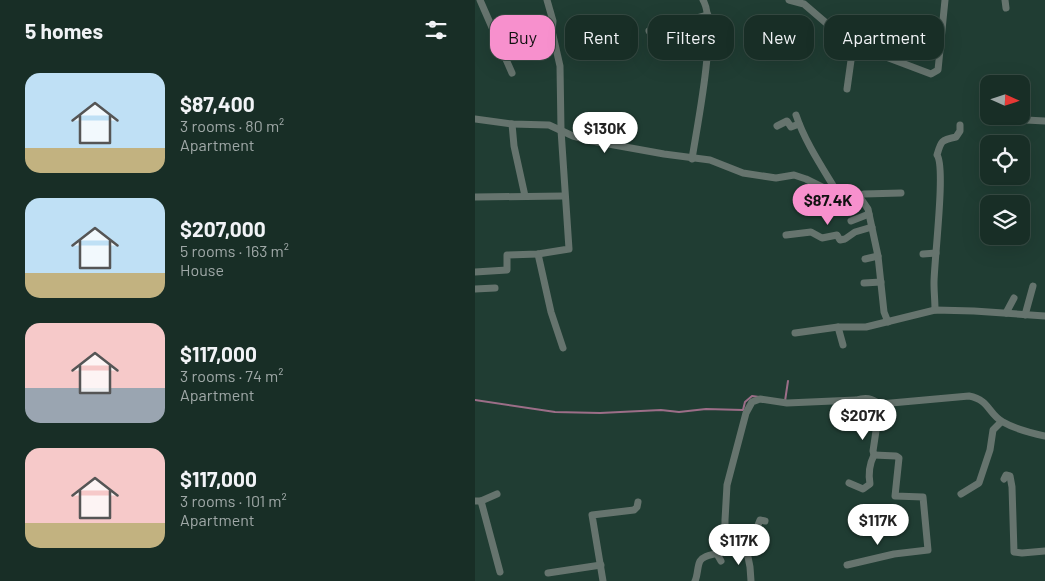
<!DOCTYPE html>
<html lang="en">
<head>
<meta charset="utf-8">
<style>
  :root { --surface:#182e26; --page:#253a32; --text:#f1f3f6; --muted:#9fa8a7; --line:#364a43; --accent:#f790cd }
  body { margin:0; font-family:Barlow,sans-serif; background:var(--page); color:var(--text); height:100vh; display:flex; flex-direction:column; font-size:19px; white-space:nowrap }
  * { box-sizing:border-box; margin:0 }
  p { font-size:16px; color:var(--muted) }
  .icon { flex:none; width:28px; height:28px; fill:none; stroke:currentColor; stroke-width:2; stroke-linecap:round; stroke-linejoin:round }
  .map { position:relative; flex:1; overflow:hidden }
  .drawer { display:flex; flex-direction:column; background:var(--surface); width:475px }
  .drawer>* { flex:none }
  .banner { position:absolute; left:15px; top:15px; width:475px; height:45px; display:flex; gap:10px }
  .needle { width:32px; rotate:93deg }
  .fabs { position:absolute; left:505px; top:75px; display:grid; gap:10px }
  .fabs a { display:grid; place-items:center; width:50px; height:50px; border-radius:10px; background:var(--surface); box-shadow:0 5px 20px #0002,0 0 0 1px var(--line); font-size:25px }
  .price { position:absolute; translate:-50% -42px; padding:0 11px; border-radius:18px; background:#fff; color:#222; font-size:16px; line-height:32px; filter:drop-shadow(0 1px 2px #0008) }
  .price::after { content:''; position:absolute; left:50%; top:30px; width:15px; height:11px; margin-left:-8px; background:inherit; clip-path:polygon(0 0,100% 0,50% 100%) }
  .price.current { background:var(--accent); color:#111 }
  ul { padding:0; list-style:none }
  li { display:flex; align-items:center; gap:15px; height:125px; padding:0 25px }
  li span { display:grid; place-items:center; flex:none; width:140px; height:100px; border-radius:15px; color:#555 }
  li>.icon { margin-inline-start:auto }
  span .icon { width:60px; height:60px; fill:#fffc; stroke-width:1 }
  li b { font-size:21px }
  h2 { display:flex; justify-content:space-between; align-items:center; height:60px; padding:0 25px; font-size:21px }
  .tag { padding:0 18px; border-radius:15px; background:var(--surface); box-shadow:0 5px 20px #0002,0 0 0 1px var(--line); font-size:18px; line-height:45px }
  .tag.current { background:var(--accent); color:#111 }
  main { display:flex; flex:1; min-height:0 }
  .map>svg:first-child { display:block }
</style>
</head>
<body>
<main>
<section class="drawer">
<h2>5 homes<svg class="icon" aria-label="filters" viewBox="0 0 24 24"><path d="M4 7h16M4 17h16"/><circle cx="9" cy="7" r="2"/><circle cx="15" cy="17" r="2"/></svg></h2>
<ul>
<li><span style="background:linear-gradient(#bfe0f5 75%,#c2b280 0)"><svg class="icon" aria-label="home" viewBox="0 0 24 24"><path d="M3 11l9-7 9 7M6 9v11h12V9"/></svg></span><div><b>$87,400</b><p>3 rooms · 80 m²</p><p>Apartment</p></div></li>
<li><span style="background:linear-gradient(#bfe0f5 75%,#c2b280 0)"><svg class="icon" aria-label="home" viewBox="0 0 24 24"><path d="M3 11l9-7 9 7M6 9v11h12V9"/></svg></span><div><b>$207,000</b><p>5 rooms · 163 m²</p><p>House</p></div></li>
<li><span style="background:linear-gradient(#f6c9c9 65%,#9aa5b1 0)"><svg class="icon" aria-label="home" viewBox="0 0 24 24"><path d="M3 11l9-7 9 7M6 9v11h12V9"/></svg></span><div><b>$117,000</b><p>3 rooms · 74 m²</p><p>Apartment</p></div></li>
<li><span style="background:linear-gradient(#f6c9c9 75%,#c2b280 0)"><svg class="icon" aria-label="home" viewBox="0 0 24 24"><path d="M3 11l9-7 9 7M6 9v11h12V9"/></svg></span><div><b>$117,000</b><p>3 rooms · 101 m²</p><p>Apartment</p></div></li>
</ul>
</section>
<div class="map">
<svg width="570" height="581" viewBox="0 0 570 581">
  <rect width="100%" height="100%" fill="#203d33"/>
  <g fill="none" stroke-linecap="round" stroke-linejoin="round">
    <g stroke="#9c6e88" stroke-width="2">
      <path d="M 0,400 L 80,412 L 125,413 L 186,410 L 204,412 L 231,409 L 268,410 L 270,402 L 277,396 L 284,397"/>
      <path d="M 310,401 L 313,381"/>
    </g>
    <g stroke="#66746e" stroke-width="7">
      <path d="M 5,0 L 37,73"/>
      <path d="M 314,0 L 329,4 L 378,46"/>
      <path d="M 530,0 L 531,8"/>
      <path d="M 174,31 L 233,15"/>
      <path d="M 372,89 L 378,46 L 380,44 L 385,44 L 411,57 L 456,74 L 463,70 L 470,0"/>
      <path d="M 321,115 C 330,142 347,167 362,192 L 384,196"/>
      <path d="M 0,119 L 37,124 L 74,125 L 98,136 L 117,141 L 189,154 L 235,160 L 268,173 L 301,178 L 319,175 L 331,179 L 351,189 L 362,192"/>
      <path d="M 551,120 L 570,121"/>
      <path d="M 37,124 L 39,146 L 50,196"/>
      <path d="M 302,126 L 312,121 L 316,127 L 324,124"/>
      <path d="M 217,159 C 222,126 243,25 228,0"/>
      <path d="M 0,197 L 89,196"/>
      <path d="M 376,221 L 394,214"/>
      <path d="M 311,235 L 336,232 L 347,238 L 362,235 L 365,240 L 370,239 L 380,232 L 397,227"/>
      <path d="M 63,254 L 76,312 L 88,348"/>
      <path d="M 448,254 L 461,253"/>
      <path d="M 390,259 L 403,256"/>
      <path d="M 0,272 L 32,270 L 32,255 L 63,254 L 94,249 L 86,130 L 85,66 L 77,31 L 78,21 L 72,0"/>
      <path d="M 389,283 L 406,282"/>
      <path d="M 0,289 L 20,288"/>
      <path d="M 460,310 C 460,301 459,292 459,283 C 459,261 471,167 462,155 C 466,141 466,140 481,137 L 485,131 L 485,125"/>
      <path d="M 531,313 L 539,298"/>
      <path d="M 550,315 L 558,286"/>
      <path d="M 413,322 L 409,312 L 403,256 L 394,214 L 393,209 L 384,196 L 389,194 L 426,193"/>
      <path d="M 363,327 L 368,345"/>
      <path d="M 320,333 L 363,327 L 391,327 L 460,310 L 499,311 L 570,316"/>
      <path d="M 529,479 L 531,475 L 535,476 L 537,487 L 539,552 L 547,553 L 570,551"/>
      <path d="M 374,483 L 388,489 L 395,484 C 393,473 394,465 399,455 L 398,451 L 405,404"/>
      <path d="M 486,494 L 504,483 L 515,450 L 518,430 L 526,422"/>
      <path d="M 0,501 L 6,501 L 22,494"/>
      <path d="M 6,501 L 25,572"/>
      <path d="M 271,547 L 275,567 L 276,581"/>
      <path d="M 250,549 C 278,546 275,545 285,520 L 290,521"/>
      <path d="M 242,554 L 246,561"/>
      <path d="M 372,565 L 419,554 L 453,550 L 448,497 L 420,496 L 424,458 L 421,456 L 399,455"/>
      <path d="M 73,573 L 126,565"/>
      <path d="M 128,581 L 117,515 L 159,510 L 162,507 L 163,502"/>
      <path d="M 220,581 C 223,575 222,567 225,561 C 230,553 244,556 250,549 L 250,520 L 252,485 L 271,413 L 277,402 L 285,399 L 312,403 L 381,400 C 391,397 396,398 405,404 L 494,396 C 515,400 513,414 528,422 C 540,429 556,433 570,436"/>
    </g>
  </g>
</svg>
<div class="fabs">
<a><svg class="needle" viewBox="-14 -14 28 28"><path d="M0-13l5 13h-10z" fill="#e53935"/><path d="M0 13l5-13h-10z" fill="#9fa8a7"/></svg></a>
<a><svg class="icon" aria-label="locate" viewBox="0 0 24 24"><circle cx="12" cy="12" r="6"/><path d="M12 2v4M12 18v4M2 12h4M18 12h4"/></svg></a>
<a><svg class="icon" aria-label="layers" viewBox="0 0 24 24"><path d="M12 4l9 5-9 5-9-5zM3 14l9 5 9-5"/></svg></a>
</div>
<b class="price" style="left:130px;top:154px">$130K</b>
<b class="price current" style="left:353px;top:226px">$87.4K</b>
<b class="price" style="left:388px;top:441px">$207K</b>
<b class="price" style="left:403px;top:546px">$117K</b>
<b class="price" style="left:264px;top:566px">$117K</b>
<div class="banner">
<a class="tag current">Buy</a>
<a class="tag">Rent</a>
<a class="tag">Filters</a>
<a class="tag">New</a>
<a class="tag">Apartment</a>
</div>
</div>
</main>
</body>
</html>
